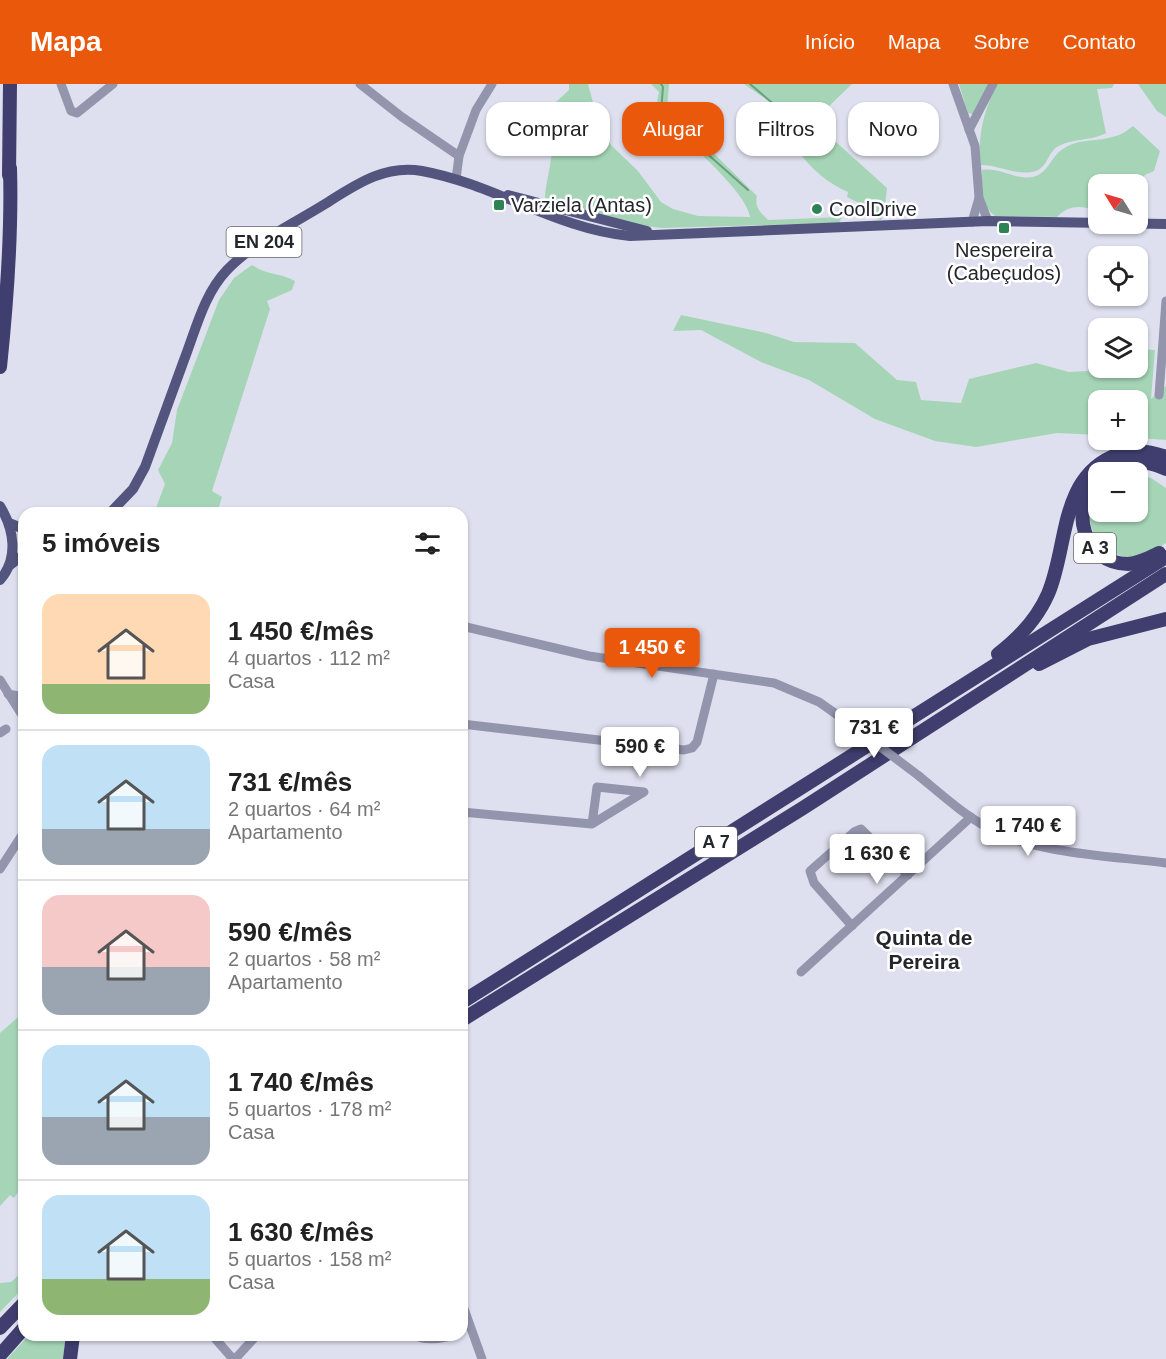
<!DOCTYPE html>
<html lang="pt">
<head>
<meta charset="utf-8">
<style>
  :root { --surface:#fff; --page:#f6f6f6; --text:#222; --muted:#767676; --line:#e0e0e0; --accent:#ea580c }
  body { margin:0; font-family:Arial,sans-serif; background:var(--page); color:var(--text); height:100vh; display:flex; flex-direction:column; font-size:22px; white-space:nowrap }
  * { box-sizing:border-box; margin:0 }
  p { font-size:20px; color:var(--muted) }
  .icon { flex:none; width:33px; height:33px; fill:none; stroke:currentColor; stroke-width:2; stroke-linecap:round; stroke-linejoin:round }
  .map { position:relative; flex:1; overflow:hidden }
  .panel { position:absolute; left:18px; top:423px; width:450px; height:834px; display:flex; flex-direction:column; background:var(--surface); border-radius:18px; box-shadow:0 2px 4px #0004 }
  .panel>* { flex:none }
  .banner { position:absolute; left:486px; top:18px; width:570px; height:54px; display:flex; gap:12px }
  .needle { width:39px; rotate:307deg }
  .tools { position:absolute; left:1088px; top:90px; display:grid; gap:12px }
  .tools a { display:grid; place-items:center; width:60px; height:60px; border-radius:12px; background:var(--surface); box-shadow:0 2px 4px #0004; font-size:30px }
  .price { position:absolute; translate:-50% -51px; padding:0 14px; border-radius:6px; background:#fff; color:#222; font-size:20px; line-height:39px; filter:drop-shadow(0 2px 3px #0008) }
  .price::after { content:''; position:absolute; left:50%; top:36px; width:18px; height:14px; margin-left:-9px; background:inherit; clip-path:polygon(0 0,100% 0,50% 100%) }
  .price.active { background:var(--accent); color:#fff }
  ul { padding:0; list-style:none }
  li { display:flex; align-items:center; gap:18px; height:150px; padding:0 24px }
  li+li { border-top:2px solid var(--line) }
  li span { display:grid; place-items:center; flex:none; width:168px; height:120px; border-radius:18px; color:#555 }
  li>.icon { margin-inline-start:auto }
  span .icon { width:72px; height:72px; fill:#fffc; stroke-width:1 }
  li b { font-size:26px }
  h2 { display:flex; justify-content:space-between; align-items:center; height:72px; padding:0 24px; font-size:26px }
  .chip { padding:0 21px; border-radius:18px; background:var(--surface); box-shadow:0 2px 4px #0004; font-size:21px; line-height:54px }
  .chip.active { background:var(--accent); color:#fff }
  header { display:flex; align-items:center; gap:36px; box-sizing:border-box; height:84px; padding:0 30px; background:var(--accent); color:#fff }
  header strong { font-size:28px }
  nav { display:flex; gap:33px; margin-inline-start:auto; font-size:21px }
  .map>svg:first-child { display:block }
</style>
</head>
<body>
<header>
<strong>Mapa</strong>
<nav><a>Início</a><a>Mapa</a><a>Sobre</a><a>Contato</a></nav>
</header>
<div class="map">
<svg width="1166" height="1275" viewBox="0 0 1166 1275">
  <rect width="100%" height="100%" fill="#dfe0ef"/>
  <g fill="#a5d5b6">
    <path d="M 569,0 L 588,0 L 598,37 L 611,61 L 638,87 L 661,118 L 673,125 L 698,132 L 750,133 C 747,112 708,77 692,61 C 687,57 681,56 676,52 C 660,41 654,25 659,8 L 651,0 L 669,0 L 667,25 L 675,37 L 685,41 L 757,112 C 754,123 761,129 768,136 L 842,133 L 839,139 L 662,144 L 630,140 L 545,115 C 544,93 568,44 530,42 L 569,6 Z"/>
    <path d="M 744,0 L 852,0 L 824,27 L 822,39 L 825,48 L 887,104 L 884,131 L 881,136 L 864,133 L 863,121 L 847,113 L 848,108 C 829,100 809,84 798,66 C 794,60 796,50 793,43 C 787,27 758,10 744,0 Z"/>
    <path d="M 959,0 L 990,0 L 975,31 L 968,29 Z"/>
    <path d="M 997,0 L 1114,0 L 1112,4 L 1097,5 L 1106,49 C 1092,57 1072,54 1057,63 C 1046,71 1048,85 1032,88 C 1014,91 999,81 981,81 C 977,51 984,27 997,0 Z"/>
    <path d="M 1138,0 L 1166,0 L 1166,33 L 1157,27 Z"/>
    <path d="M 1133,42 L 1160,67 L 1154,87 L 1145,91 L 1137,101 L 1098,100 L 1098,128 C 1083,121 1069,120 1057,133 L 995,132 C 980,121 982,103 982,86 C 999,83 1015,96 1033,93 C 1049,89 1050,73 1063,65 C 1085,50 1109,63 1133,42 Z"/>
    <path d="M 252,181 C 268,192 278,188 295,197 L 292,206 L 267,217 L 270,225 L 212,407 L 222,413 L 217,429 L 154,429 L 165,400 L 158,386 L 172,359 L 177,326 L 219,216 L 234,194 Z"/>
    <path d="M 681,231 L 766,249 L 794,258 L 855,259 L 897,296 L 916,298 L 921,316 L 961,319 L 969,295 L 1036,279 L 1069,288 L 1137,284 L 1137,268 L 1141,265 L 1155,266 L 1151,315 L 1166,302 L 1166,356 L 1137,354 L 1137,316 L 1098,316 L 1098,351 L 1057,349 L 976,363 L 935,357 L 875,335 L 809,296 L 761,278 L 701,246 L 673,247 Z"/>
    <path d="M 1137,390 L 1151,394 L 1166,404 L 1166,459 C 1157,464 1147,472 1136,473 C 1100,477 1074,431 1098,404 L 1098,428 L 1137,428 Z"/>
    <path d="M 24,928 L 24,1100 L 14,1114 L 10,1111 L 0,1122 L 0,949 Z"/>
    <path d="M 24,1186 L 24,1203 L 0,1228 L 0,1199 L 11,1198 Z"/>
    <path d="M 29,1251 L 66,1251 L 63,1275 L 7,1275 Z"/>
  </g>
  <g fill="none" stroke-linecap="round" stroke-linejoin="round">
    <g stroke="#67a17e" stroke-width="2">
      <path d="M 661,0 L 663,3 L 661,28 L 668,39 L 685,50 L 748,106"/>
      <path d="M 750,0 L 797,40"/>
    </g>
    <g stroke="#9395ad" stroke-width="9">
      <path d="M 61,0 L 71,27 L 77,29 L 113,0"/>
      <path d="M 360,0 L 402,33 L 459,72 L 456,95"/>
      <path d="M 953,0 L 975,62 L 979,114 L 988,137"/>
      <path d="M 969,46 L 993,0"/>
      <path d="M 459,72 L 476,26 L 492,0"/>
      <path d="M 972,138 L 979,114"/>
      <path d="M 1159,311 L 1166,217"/>
      <path d="M 462,542 L 589,572 L 774,599 L 819,618 L 846,637"/>
      <path d="M 0,596 L 24,634"/>
      <path d="M 8,610 L 24,613"/>
      <path d="M 462,640 L 684,666 L 692,664 L 697,658 L 714,590"/>
      <path d="M 0,649 L 6,645"/>
      <path d="M 919,692 C 942,711 964,731 990,745 C 1037,770 1112,772 1166,779"/>
      <path d="M 462,728 L 592,740 L 644,708 L 597,703 L 592,740"/>
      <path d="M 0,785 L 24,748"/>
      <path d="M 852,842 L 814,799 L 810,787 L 854,748 L 861,745 L 908,791"/>
      <path d="M 801,888 L 971,733"/>
      <path d="M 462,1219 L 482,1275"/>
      <path d="M 212,1251 L 233,1275"/>
      <path d="M 415,1251 C 424,1257 442,1255 452,1251"/>
      <path d="M 235,1275 L 257,1251"/>
    </g>
    <g stroke="#54557f" stroke-width="10">
      <path d="M 508,111 L 647,147"/>
      <path d="M 0,422 C 14,445 19,474 0,496"/>
      <path d="M 110,429 L 133,405 L 145,383 C 158,347 171,311 184,276 C 196,245 204,210 227,186 C 254,158 293,140 325,120 C 355,101 385,80 422,87 C 494,100 556,145 630,152 L 988,137 L 1166,140"/>
      <path d="M 9,439 L 24,445"/>
      <path d="M 10,481 L 24,470"/>
    </g>
    <g stroke="#3f3e6e" stroke-width="14">
      <path d="M 9,91 L 10,0"/>
      <path d="M 0,283 C 7,216 12,151 10,84"/>
      <path d="M 1105,388 C 1124,375 1145,375 1166,385"/>
      <path d="M 1098,394 C 1068,423 1083,480 1128,480 C 1140,479 1149,474 1159,469"/>
      <path d="M 998,570 C 1019,554 1037,535 1048,510 C 1068,464 1059,397 1112,373 C 1130,365 1148,366 1166,373"/>
      <path d="M 1039,580 L 1088,555 L 1166,535"/>
      <path d="M 462,918 L 1166,473"/>
      <path d="M 462,936 L 803,724 L 1166,490"/>
      <path d="M 0,1244 L 24,1219"/>
      <path d="M 0,1271 L 24,1244"/>
      <path d="M 70,1275 L 73,1251"/>
    </g>
    <path stroke="#9395ad" stroke-width="9" d="M 846,637 L 919,692"/>
  </g>
  <g fill="#2e8356" stroke="#fff" stroke-width="2">
    <rect x="493" y="115" width="12" height="12" rx="3"/>
    <circle cx="817" cy="125" r="6"/>
    <rect x="998" y="138" width="12" height="12" rx="3"/>
  </g>
  <g text-anchor="middle" dominant-baseline="central" stroke-width="5" stroke-linejoin="round" paint-order="stroke">
    <g fill="#fff" stroke="#66676b" stroke-width="1.5">
      <rect x="226.5" y="143" width="75" height="30" rx="4.5"/>
      <rect x="1074" y="449" width="42" height="30" rx="4.5"/>
      <rect x="695" y="743" width="42" height="30" rx="4.5"/>
    </g>
    <g font-size="18" font-weight="bold" fill="#25262b">
      <text x="264" y="158">EN 204</text>
      <text x="1095" y="464">A 3</text>
      <text x="716" y="758">A 7</text>
    </g>
    <g font-size="20" fill="#25262b" stroke="#fff" text-anchor="start">
      <text x="511" y="121">Varziela (Antas)</text>
      <text x="829" y="125">CoolDrive</text>
      <text x="1004" y="166" text-anchor="middle">Nespereira<tspan x="1004" dy="23">(Cabeçudos)</tspan></text>
    </g>
    <g font-size="21" font-weight="bold" fill="#25262b" stroke="#fff">
      <text x="924" y="853">Quinta de<tspan x="924" dy="24">Pereira</tspan></text>
    </g>
  </g>
</svg>
<div class="tools">
<a><svg class="needle" viewBox="-14 -14 28 28"><path d="M0-13l5 13h-10z" fill="#e53935"/><path d="M0 13l5-13h-10z" fill="#767676"/></svg></a>
<a><svg class="icon" aria-label="locate" viewBox="0 0 24 24"><circle cx="12" cy="12" r="6"/><path d="M12 2v4M12 18v4M2 12h4M18 12h4"/></svg></a>
<a><svg class="icon" aria-label="layers" viewBox="0 0 24 24"><path d="M12 4l9 5-9 5-9-5zM3 14l9 5 9-5"/></svg></a>
<a>+</a>
<a>−</a>
</div>
<b class="price active" style="left:652px;top:595px">1 450 €</b>
<b class="price" style="left:874px;top:675px">731 €</b>
<b class="price" style="left:640px;top:694px">590 €</b>
<b class="price" style="left:1028px;top:773px">1 740 €</b>
<b class="price" style="left:877px;top:801px">1 630 €</b>
<div class="banner">
<a class="chip">Comprar</a>
<a class="chip active">Alugar</a>
<a class="chip">Filtros</a>
<a class="chip">Novo</a>
</div>
<section class="panel">
<h2>5 imóveis<svg class="icon" aria-label="filters" viewBox="0 0 24 24"><path d="M4 7h16M4 17h16"/><circle cx="9" cy="7" r="2"/><circle cx="15" cy="17" r="2"/></svg></h2>
<ul>
<li><span style="background:linear-gradient(#ffd9b3 75%,#8fb573 0)"><svg class="icon" aria-label="home" viewBox="0 0 24 24"><path d="M3 11l9-7 9 7M6 9v11h12V9"/></svg></span><div><b>1 450 €/mês</b><p>4 quartos · 112 m²</p><p>Casa</p></div></li>
<li><span style="background:linear-gradient(#bfe0f5 70%,#9aa5b1 0)"><svg class="icon" aria-label="home" viewBox="0 0 24 24"><path d="M3 11l9-7 9 7M6 9v11h12V9"/></svg></span><div><b>731 €/mês</b><p>2 quartos · 64 m²</p><p>Apartamento</p></div></li>
<li><span style="background:linear-gradient(#f6c9c9 60%,#9aa5b1 0)"><svg class="icon" aria-label="home" viewBox="0 0 24 24"><path d="M3 11l9-7 9 7M6 9v11h12V9"/></svg></span><div><b>590 €/mês</b><p>2 quartos · 58 m²</p><p>Apartamento</p></div></li>
<li><span style="background:linear-gradient(#bfe0f5 60%,#9aa5b1 0)"><svg class="icon" aria-label="home" viewBox="0 0 24 24"><path d="M3 11l9-7 9 7M6 9v11h12V9"/></svg></span><div><b>1 740 €/mês</b><p>5 quartos · 178 m²</p><p>Casa</p></div></li>
<li><span style="background:linear-gradient(#bfe0f5 70%,#8fb573 0)"><svg class="icon" aria-label="home" viewBox="0 0 24 24"><path d="M3 11l9-7 9 7M6 9v11h12V9"/></svg></span><div><b>1 630 €/mês</b><p>5 quartos · 158 m²</p><p>Casa</p></div></li>
</ul>
</section>
</div>
</body>
</html>
